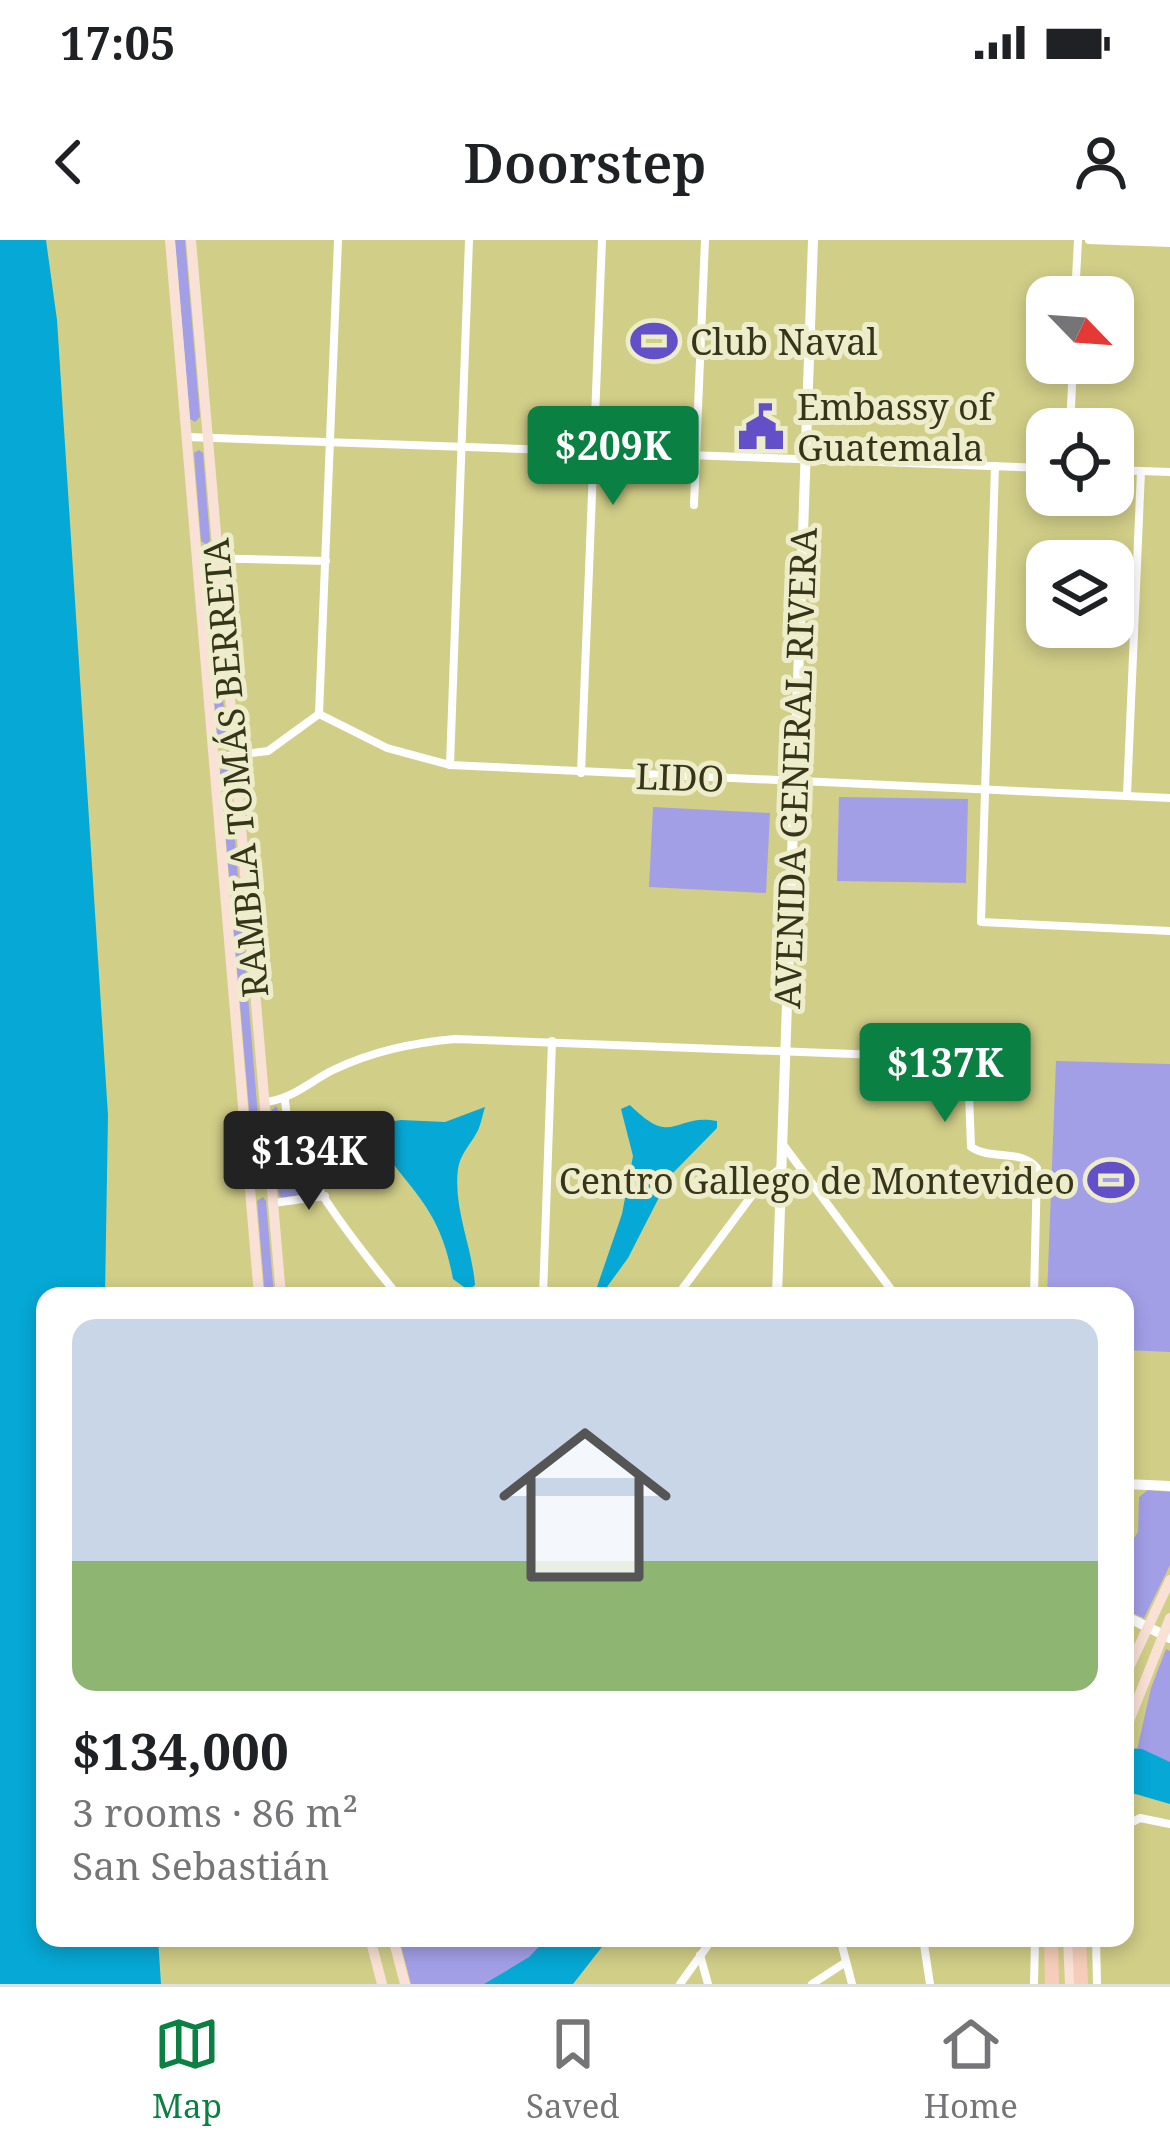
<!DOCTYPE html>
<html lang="en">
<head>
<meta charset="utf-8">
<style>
  :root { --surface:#fff; --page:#f2f2f2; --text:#202124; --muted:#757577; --line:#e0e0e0; --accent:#0b8043 }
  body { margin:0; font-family:"Noto Serif",serif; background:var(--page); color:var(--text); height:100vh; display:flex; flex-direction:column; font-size:45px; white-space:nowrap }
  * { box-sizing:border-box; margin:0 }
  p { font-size:39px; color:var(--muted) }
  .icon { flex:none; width:66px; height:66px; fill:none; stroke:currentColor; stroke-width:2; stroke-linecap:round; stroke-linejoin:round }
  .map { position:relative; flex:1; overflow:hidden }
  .details { position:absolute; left:36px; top:1047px; width:1098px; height:660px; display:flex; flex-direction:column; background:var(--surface); border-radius:24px; box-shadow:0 6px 18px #0003 }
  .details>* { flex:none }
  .needle { width:78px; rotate:115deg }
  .tools { position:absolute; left:1026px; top:36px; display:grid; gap:24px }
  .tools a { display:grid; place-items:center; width:108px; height:108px; border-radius:24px; background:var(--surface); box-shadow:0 6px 18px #0003; font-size:60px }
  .price { position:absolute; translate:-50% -102px; padding:0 27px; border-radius:12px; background:var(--accent); color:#fff; font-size:39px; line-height:78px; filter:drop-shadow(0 3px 6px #0008) }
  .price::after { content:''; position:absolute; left:50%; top:72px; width:36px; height:27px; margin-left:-18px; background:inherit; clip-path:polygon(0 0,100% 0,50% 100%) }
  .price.on { background:#222; color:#fff }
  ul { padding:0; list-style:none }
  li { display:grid; align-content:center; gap:24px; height:636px; padding:0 36px }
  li+li { border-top:3px solid var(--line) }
  li span { display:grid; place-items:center; height:372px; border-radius:24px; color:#555 }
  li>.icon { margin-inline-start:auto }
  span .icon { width:216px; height:216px; fill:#fffc; stroke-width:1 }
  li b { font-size:51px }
  .status { display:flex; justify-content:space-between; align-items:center; height:84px; padding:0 60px; background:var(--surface); direction:ltr }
  .status svg { height:33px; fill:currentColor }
  header { display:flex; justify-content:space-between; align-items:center; height:156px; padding:0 36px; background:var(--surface); font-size:54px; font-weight:600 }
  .menu { display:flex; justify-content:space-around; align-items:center; height:168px; border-top:3px solid var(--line); background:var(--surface); font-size:33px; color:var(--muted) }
  .menu a { display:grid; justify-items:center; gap:6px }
  .menu .on { color:var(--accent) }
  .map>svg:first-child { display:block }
</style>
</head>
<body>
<div class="status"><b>17:05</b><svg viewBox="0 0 49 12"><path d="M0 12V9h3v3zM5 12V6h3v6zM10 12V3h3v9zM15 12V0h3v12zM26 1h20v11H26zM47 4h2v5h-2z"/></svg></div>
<header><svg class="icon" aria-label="back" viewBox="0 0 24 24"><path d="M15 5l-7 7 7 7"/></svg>Doorstep<svg class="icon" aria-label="person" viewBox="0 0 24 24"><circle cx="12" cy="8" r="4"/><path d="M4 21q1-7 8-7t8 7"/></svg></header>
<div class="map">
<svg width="1170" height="1744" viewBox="0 0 1170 1744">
  <rect width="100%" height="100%" fill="#d1ce88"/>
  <g fill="#a39fe7">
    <path d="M 175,0 L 185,0 L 200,177 L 195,182 L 190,179 Z"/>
    <path d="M 199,210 L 203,213 L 210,300 L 207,305 L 201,301 L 194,213 Z"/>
    <path d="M 208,331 L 213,335 L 226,496 L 220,500 L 217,497 L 203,336 Z"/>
    <path d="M 223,527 L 229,529 L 263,936 L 260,942 L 255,939 L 220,531 Z"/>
    <path d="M 839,557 L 968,559 L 966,643 L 837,641 Z"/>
    <path d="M 653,567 L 770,573 L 766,653 L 649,647 Z"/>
    <path d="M 1056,821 L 1170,824 L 1170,1112 L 1125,1110 L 1125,1056 L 1047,1056 Z"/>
    <path d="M 276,866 L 315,948 L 313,952 L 282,958 L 279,955 L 271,871 Z"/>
    <path d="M 263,957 L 266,961 L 274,1056 L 265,1056 L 257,961 Z"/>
    <path d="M 1148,1250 L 1170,1252 L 1170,1325 L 1144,1378 L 1125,1370 L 1125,1312 L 1138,1292 L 1139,1257 Z"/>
    <path d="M 1166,1409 L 1170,1411 L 1170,1522 L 1137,1510 L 1151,1448 Z"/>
    <path d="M 399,1698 L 547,1698 L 529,1717 L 484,1744 L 411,1744 Z"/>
  </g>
  <g fill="#06a8d5">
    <path d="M 0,0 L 46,0 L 57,80 L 108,875 L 105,1056 L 45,1056 L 45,1698 L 158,1698 L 161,1744 L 0,1744 Z"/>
    <path d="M 630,865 C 674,909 673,873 717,881 L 717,888 L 670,936 L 628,1018 L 604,1051 L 597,1047 L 622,974 L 633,916 L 621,869 Z"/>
    <path d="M 485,867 C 482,876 481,886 476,894 C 469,906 460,915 458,929 C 453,968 472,1006 475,1045 L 468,1050 L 453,1039 C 439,960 405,950 370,889 L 374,884 L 401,880 L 445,882 Z"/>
    <path d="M 1125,1508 L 1142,1509 L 1170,1522 L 1170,1564 L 1125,1551 Z"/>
    <path d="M 547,1698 L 609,1698 L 573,1744 L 484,1744 L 529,1717 Z"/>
  </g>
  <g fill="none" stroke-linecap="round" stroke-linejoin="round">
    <g stroke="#fff" stroke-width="8">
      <path d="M 1089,0 L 1170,3"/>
      <path d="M 1075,57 L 1078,0"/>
      <path d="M 1070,189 L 1073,123"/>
      <path d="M 188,197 L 1047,228"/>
      <path d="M 995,226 L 981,682 L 1170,691"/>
      <path d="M 1113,230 L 1170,232"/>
      <path d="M 694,265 L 705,0"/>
      <path d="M 197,318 L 326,321"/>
      <path d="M 319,474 L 387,508 L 450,525 L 1170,558"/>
      <path d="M 319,474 L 338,0"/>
      <path d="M 214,518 L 268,511 L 319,474"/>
      <path d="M 450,525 L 469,0"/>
      <path d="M 581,533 L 602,0"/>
      <path d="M 1127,555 L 1141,231"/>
      <path d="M 285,861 C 291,928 357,1004 398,1056"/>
      <path d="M 264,862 C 291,860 309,842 333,830 C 373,811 412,803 455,799 L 958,818 L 968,826 L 971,907 C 992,921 1020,908 1037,928 L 1034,1056"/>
      <path d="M 784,906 L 896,1056"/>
      <path d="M 273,963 L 325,956"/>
      <path d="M 543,1056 L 552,801"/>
      <path d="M 677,1056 L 762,942 L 780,929"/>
      <path d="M 1125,1586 L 1140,1578 L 1170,1584"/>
      <path d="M 840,1698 L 852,1744"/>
      <path d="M 923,1698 L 930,1744"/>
      <path d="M 1096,1698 L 1097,1744"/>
      <path d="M 700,1715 L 708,1744"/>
      <path d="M 680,1744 L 713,1698"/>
      <path d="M 812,1744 L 846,1722"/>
      <path d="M 1034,1744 L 1035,1698"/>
    </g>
    <g stroke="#fff" stroke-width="10">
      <path d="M 777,1056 L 813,0"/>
      <path d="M 1125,1244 L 1170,1246"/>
      <path d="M 1125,1376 L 1170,1398"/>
    </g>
    <g stroke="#fae1d6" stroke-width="10">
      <path d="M 170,0 L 259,1056"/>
      <path d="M 191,0 L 281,1056"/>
      <path d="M 1125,1436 L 1170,1340"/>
      <path d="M 1125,1491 L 1170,1378"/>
      <path d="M 370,1698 L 382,1744"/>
      <path d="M 393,1698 L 405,1744"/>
      <path d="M 1068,1698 L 1070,1744"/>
    </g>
    <g stroke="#f6cdba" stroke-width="14">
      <path d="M 1051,1698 L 1052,1744"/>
      <path d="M 1079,1698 L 1081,1744"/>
    </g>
  </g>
  <defs>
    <symbol id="stadium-bare" viewBox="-9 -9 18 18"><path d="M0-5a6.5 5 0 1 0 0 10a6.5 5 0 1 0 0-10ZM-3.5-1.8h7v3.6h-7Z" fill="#634fc7" stroke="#ededcb" stroke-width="2.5" paint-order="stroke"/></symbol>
    <symbol id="civic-bare" viewBox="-9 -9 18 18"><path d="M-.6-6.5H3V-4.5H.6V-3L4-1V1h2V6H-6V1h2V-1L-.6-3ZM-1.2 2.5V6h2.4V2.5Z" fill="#634fc7" stroke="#ededcb" stroke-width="2.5" paint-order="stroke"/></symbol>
  </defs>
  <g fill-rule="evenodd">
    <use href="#stadium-bare" x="621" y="68" width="66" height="66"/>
    <use href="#civic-bare" x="728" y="154" width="66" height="66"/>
    <use href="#stadium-bare" x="1078" y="907" width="66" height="66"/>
  </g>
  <g text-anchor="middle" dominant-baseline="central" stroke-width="10" stroke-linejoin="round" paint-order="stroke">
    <g font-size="36" fill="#373519" stroke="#ededcb" text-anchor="start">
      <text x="690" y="101">Club Naval</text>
      <text x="797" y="166">Embassy of<tspan x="797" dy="41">Guatemala</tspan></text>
      <text x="1075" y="940" text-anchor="end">Centro Gallego de Montevideo</text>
    </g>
    <g font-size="36" fill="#373519" stroke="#ededcb">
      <text transform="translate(235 528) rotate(-95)">RAMBLA TOMÁS BERRETA</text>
      <text transform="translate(795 528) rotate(-88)">AVENIDA GENERAL RIVERA</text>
      <text transform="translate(680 537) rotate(2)">LIDO</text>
    </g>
  </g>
</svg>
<div class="tools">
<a><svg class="needle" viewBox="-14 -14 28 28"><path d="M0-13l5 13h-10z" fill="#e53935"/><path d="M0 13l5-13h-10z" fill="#757577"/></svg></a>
<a><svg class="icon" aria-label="locate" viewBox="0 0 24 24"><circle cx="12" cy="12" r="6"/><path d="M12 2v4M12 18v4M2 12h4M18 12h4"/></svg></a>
<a><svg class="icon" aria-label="layers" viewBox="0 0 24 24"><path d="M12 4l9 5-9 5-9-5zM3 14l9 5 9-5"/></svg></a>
</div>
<b class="price" style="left:613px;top:268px">$209K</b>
<b class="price" style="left:945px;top:885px">$137K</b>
<b class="price on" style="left:309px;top:973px">$134K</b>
<section class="details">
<ul>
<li><span style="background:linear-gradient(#c9d6e8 65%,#8fb573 0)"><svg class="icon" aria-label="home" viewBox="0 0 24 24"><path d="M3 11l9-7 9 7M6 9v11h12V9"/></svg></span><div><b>$134,000</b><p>3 rooms · 86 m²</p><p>San Sebastián</p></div></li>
</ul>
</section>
</div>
<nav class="menu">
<a class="on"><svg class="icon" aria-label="map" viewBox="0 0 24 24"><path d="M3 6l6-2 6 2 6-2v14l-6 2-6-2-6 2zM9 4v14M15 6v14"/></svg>Map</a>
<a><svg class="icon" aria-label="saved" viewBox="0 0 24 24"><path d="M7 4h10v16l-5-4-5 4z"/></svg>Saved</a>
<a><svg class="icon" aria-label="home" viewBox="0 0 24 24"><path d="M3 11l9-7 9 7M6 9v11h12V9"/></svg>Home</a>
</nav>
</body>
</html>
